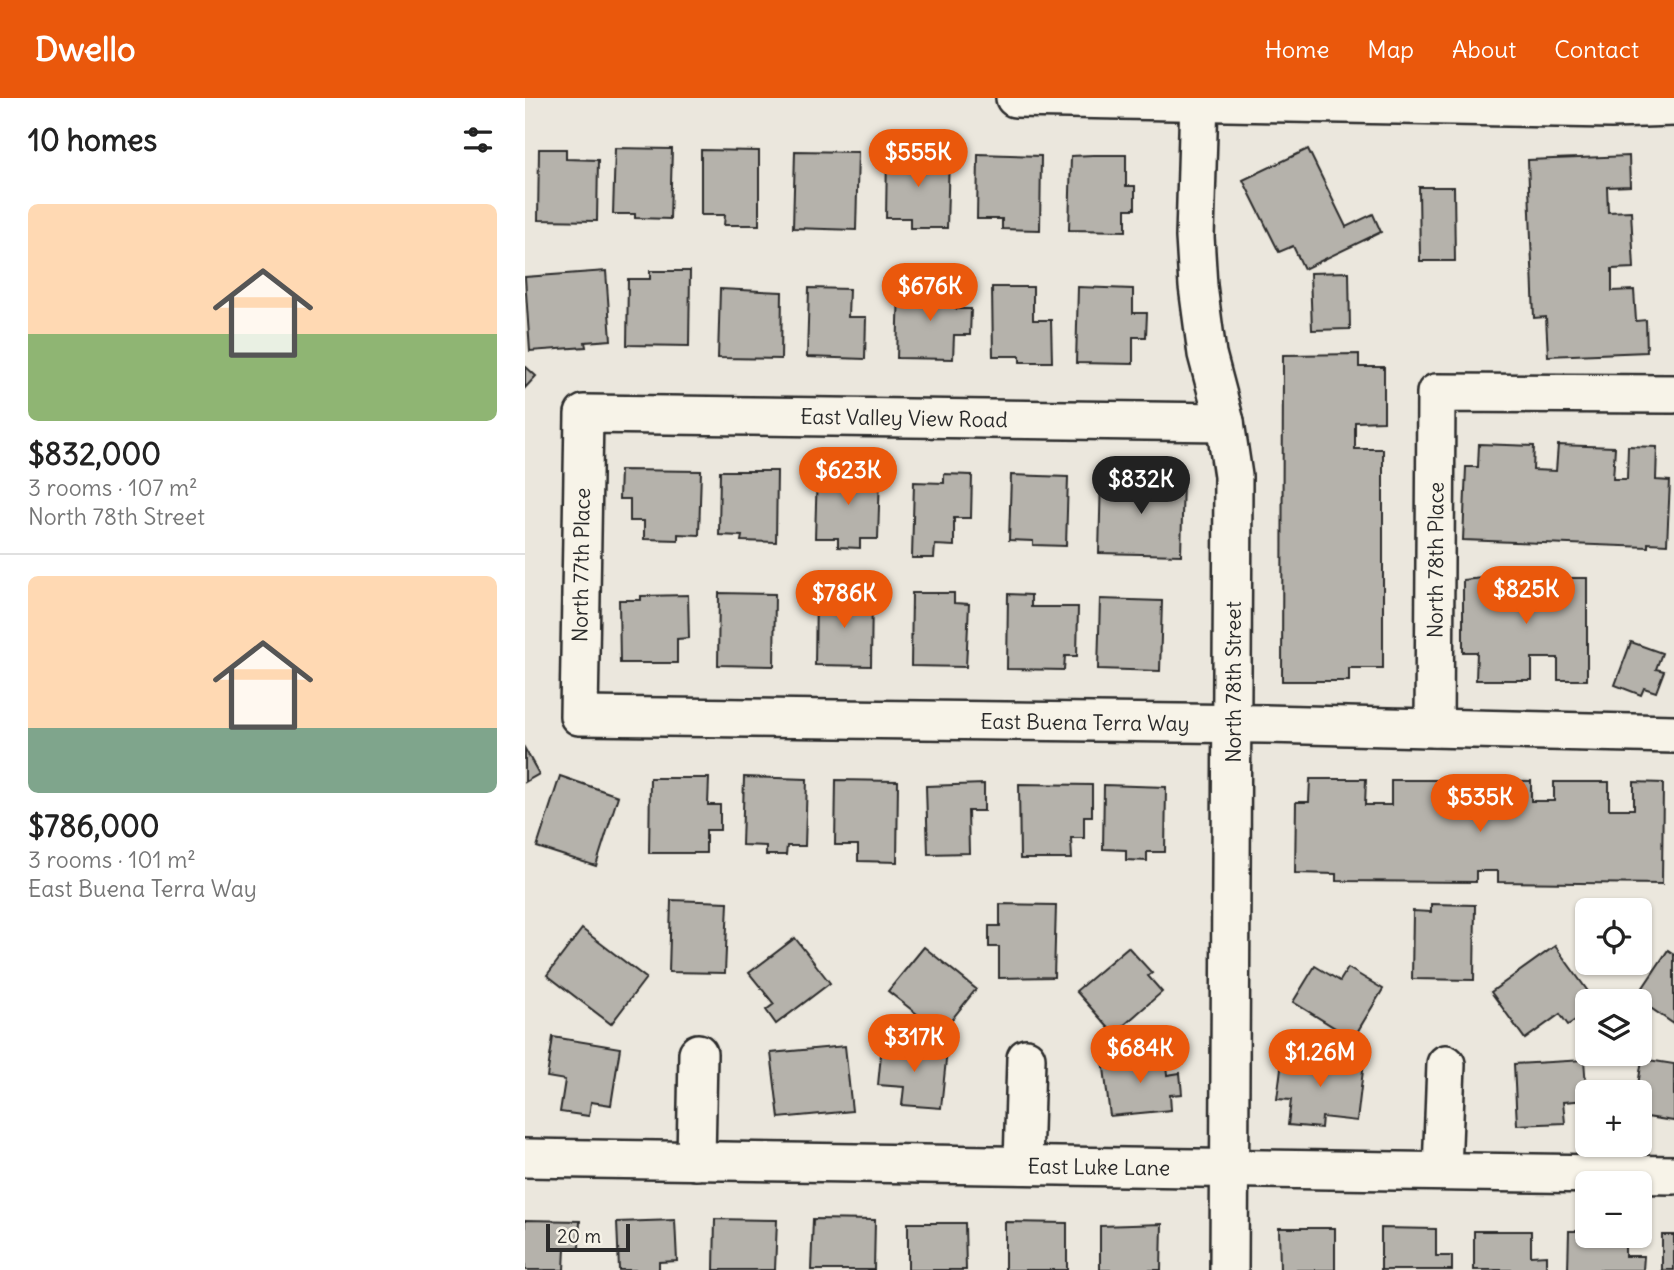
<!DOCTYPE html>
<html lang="en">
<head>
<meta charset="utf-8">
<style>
  :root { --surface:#fff; --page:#f6f6f6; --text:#222; --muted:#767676; --line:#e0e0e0; --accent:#ea580c }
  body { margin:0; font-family:Delius,sans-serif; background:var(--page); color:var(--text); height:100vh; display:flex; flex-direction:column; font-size:26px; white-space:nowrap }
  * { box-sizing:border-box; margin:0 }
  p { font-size:23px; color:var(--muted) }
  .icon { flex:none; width:38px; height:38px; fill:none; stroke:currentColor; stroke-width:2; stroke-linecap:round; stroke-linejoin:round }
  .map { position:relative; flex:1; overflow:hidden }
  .sheet { display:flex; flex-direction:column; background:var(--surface); width:525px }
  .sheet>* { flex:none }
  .fabs { position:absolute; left:1050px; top:800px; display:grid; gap:14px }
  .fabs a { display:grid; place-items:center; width:77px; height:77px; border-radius:10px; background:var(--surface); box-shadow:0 2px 5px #0004; font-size:35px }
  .scale { position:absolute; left:21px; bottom:18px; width:84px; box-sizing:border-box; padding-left:7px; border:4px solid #2b2b2b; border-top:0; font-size:19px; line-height:24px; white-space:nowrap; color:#2b2b2b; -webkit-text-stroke:5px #f7f3e8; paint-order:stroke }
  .price { position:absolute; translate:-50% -60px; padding:0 16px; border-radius:24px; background:var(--accent); color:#fff; font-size:23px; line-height:46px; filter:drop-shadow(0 2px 4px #0008) }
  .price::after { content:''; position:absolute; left:50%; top:42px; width:21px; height:16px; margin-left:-10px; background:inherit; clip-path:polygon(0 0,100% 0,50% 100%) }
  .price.on { background:#222; color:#fff }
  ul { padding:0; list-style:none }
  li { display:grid; align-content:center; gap:14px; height:371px; padding:0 28px }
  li+li { border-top:2px solid var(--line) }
  li span { display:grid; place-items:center; height:217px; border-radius:10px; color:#555 }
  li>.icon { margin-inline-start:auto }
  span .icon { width:126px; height:126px; fill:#fffc; stroke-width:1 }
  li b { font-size:30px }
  h2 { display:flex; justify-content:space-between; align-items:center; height:84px; padding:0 28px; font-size:30px }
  header { display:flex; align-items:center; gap:42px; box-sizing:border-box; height:98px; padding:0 35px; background:var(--accent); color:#fff }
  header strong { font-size:33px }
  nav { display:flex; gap:38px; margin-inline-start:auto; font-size:24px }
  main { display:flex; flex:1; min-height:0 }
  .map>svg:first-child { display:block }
</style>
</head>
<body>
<header>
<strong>Dwello</strong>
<nav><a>Home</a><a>Map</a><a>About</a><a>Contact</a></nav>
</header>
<main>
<section class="sheet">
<h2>10 homes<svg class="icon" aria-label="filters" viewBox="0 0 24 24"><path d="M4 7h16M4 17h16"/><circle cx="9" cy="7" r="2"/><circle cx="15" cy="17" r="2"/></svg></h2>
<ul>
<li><span style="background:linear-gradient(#ffd9b3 60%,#8fb573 0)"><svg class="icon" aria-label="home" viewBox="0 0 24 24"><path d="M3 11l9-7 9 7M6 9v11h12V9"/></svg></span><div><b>$832,000</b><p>3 rooms · 107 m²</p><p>North 78th Street</p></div></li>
<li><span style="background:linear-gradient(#ffd9b3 70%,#7fa58c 0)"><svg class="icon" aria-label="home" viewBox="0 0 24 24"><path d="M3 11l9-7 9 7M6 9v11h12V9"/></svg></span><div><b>$786,000</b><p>3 rooms · 101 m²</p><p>East Buena Terra Way</p></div></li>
</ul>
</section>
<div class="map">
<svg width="1149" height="1172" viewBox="0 0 1149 1172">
  <rect width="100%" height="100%" fill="#ebe7dd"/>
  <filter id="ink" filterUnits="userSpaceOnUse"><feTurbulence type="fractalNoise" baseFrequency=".0143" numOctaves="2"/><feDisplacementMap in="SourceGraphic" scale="14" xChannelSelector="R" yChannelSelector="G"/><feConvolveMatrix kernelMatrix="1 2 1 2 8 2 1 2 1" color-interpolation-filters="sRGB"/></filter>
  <g filter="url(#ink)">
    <g fill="#b5b2ab" stroke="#2b2b2b" stroke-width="2">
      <path d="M 90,50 L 147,51 L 145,121 L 110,120 L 110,116 L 88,116 Z"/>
      <path d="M 14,51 L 41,51 L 41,61 L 73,62 L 72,123 L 13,122 Z"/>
      <path d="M 783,51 L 821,129 L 848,116 L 856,134 L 779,171 L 768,148 L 754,154 L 718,82 Z"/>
      <path d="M 176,52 L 234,53 L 234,127 L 199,127 L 200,117 L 176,117 Z"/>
      <path d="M 270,53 L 333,54 L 331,132 L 268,130 Z"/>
      <path d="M 362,55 L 424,56 L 422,130 L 385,130 L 385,120 L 361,120 Z"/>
      <path d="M 453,56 L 516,58 L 515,132 L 477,131 L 477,121 L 452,121 Z"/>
      <path d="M 568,57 L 601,57 L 601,88 L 610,88 L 610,111 L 601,111 L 601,133 L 544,132 L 546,58 Z"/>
      <path d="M 1104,58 L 1105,88 L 1082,89 L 1083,114 L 1106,113 L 1109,170 L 1087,171 L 1087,193 L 1109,192 L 1111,223 L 1121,222 L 1122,254 L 1023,258 L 1021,219 L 1009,220 L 1003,62 Z"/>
      <path d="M 894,89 L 929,89 L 930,163 L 895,163 Z"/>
      <path d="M 81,173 L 86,242 L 60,244 L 61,249 L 5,253 L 0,179 Z"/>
      <path d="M 125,173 L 165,173 L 164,248 L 102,247 L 103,181 L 125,181 Z"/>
      <path d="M 824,174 L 825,231 L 787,232 L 785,175 Z"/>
      <path d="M 374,189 L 430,191 L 430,211 L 446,211 L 445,237 L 429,237 L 428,261 L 372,260 Z"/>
      <path d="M 467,189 L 508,189 L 508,222 L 526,222 L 527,264 L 495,264 L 495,258 L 468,258 Z"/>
      <path d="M 553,189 L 608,191 L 608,215 L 622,215 L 621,239 L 608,239 L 608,266 L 551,265 Z"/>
      <path d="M 284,190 L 324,191 L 323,219 L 341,219 L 340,261 L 282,259 Z"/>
      <path d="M 195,191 L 257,194 L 256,261 L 193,260 Z"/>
      <path d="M 834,256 L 834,269 L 859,269 L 859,323 L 830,324 L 830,351 L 858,351 L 858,570 L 824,570 L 824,583 L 757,583 L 758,257 Z"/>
      <path d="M 0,268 L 11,278 L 0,290 Z"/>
      <path d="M 954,346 L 1009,348 L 1008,372 L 1031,373 L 1033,347 L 1090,349 L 1088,381 L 1102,381 L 1103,348 L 1132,349 L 1131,382 L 1145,383 L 1142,446 L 1123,445 L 1123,449 L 938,442 L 941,369 L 953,369 Z"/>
      <path d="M 95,372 L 176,373 L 174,437 L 153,436 L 153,442 L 119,441 L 119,423 L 105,423 L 105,401 L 94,401 Z"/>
      <path d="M 195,373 L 252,373 L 251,444 L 216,443 L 217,438 L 194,437 Z"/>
      <path d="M 292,374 L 355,376 L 353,441 L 335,441 L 335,450 L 313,449 L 313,440 L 290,440 Z"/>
      <path d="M 419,376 L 447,377 L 446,420 L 429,420 L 429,448 L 410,447 L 409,460 L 387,460 L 389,384 L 419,385 Z"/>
      <path d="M 486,377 L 543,379 L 541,448 L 508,447 L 508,443 L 484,442 Z"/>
      <path d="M 576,379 L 658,381 L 656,457 L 574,455 Z"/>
      <path d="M 958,480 L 1062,480 L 1062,582 L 1033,582 L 1033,560 L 1007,560 L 1007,582 L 951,582 L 952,554 L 938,554 L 938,482 Z"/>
      <path d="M 194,495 L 250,496 L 249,568 L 193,567 Z"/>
      <path d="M 387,495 L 429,495 L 429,505 L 444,506 L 441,569 L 386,568 Z"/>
      <path d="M 483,496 L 506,497 L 506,509 L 553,509 L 552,558 L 540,558 L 539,572 L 482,571 Z"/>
      <path d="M 163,497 L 164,540 L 152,541 L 152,565 L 95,565 L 94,502 L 116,502 L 116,498 Z"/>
      <path d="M 291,497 L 347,497 L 346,568 L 290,567 Z"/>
      <path d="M 575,501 L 637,503 L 635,573 L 573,571 Z"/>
      <path d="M 1106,544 L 1137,555 L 1131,571 L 1139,573 L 1131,594 L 1119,590 L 1116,597 L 1090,587 Z"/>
      <path d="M 0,651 L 14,676 L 0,684 Z"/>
      <path d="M 35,678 L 93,698 L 71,768 L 12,749 Z"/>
      <path d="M 219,679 L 282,681 L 280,748 L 262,748 L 261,757 L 241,757 L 241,748 L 217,747 Z"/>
      <path d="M 125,680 L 184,680 L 183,707 L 195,707 L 195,732 L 181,732 L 181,755 L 124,755 Z"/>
      <path d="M 785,681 L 841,681 L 840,707 L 866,707 L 866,682 L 921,682 L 921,711 L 947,712 L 948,682 L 1006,683 L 1006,703 L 1029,703 L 1029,684 L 1084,684 L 1084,711 L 1109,711 L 1109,684 L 1138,685 L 1137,786 L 973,784 L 973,773 L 951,773 L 951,784 L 811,783 L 811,776 L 770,775 L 771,704 L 784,704 Z"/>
      <path d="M 311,682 L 373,683 L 372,764 L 333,763 L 333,747 L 310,747 Z"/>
      <path d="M 459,686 L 459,713 L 443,713 L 444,755 L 403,756 L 401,688 Z"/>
      <path d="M 494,686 L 567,687 L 567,718 L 559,718 L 559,740 L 546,740 L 547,761 L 495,761 Z"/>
      <path d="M 579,687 L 641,689 L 640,754 L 622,754 L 622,763 L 601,762 L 601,752 L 578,751 Z"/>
      <path d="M 146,802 L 203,804 L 200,875 L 144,874 Z"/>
      <path d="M 475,806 L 531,807 L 529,879 L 474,880 L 474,849 L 464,849 L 464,828 L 475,828 Z"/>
      <path d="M 906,806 L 950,807 L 949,882 L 887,881 L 888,813 L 906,814 Z"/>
      <path d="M 57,831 L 121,880 L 86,926 L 22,877 Z"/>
      <path d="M 270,840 L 305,885 L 251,926 L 241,912 L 249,906 L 224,875 Z"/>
      <path d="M 1030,848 L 1070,903 L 1062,903 L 1062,914 L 1043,927 L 1035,916 L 1000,941 L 966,894 Z"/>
      <path d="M 399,849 L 451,891 L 416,935 L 363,893 Z"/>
      <path d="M 603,849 L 627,875 L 623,878 L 637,894 L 589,936 L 551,893 Z"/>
      <path d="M 1143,852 L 1149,856 L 1149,926 L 1111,900 Z"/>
      <path d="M 790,868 L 815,883 L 823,870 L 858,891 L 828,941 L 768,904 Z"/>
      <path d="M 28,939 L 95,950 L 86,1007 L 66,1004 L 64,1018 L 35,1014 L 40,982 L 22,979 Z"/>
      <path d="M 357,946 L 422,952 L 416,1010 L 377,1007 L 379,989 L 353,987 Z"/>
      <path d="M 320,948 L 327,1013 L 254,1020 L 246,955 Z"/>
      <path d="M 758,955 L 839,964 L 832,1023 L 797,1019 L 796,1030 L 763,1027 L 766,1002 L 752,1001 Z"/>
      <path d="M 640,956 L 642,977 L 655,975 L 657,996 L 645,997 L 646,1012 L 585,1018 L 578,962 Z"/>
      <path d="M 1117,961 L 1149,966 L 1149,1023 L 1115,1018 L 1112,994 Z"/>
      <path d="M 1059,962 L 1062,1002 L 1038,1004 L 1040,1025 L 992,1027 L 989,966 Z"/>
      <path d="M 190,1121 L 252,1122 L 250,1172 L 189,1172 Z"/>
      <path d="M 288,1121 L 350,1122 L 349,1172 L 286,1172 Z"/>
      <path d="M 0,1122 L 55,1123 L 54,1150 L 40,1150 L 39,1172 L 0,1172 Z"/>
      <path d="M 150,1122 L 152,1163 L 134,1164 L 134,1172 L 94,1172 L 92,1124 Z"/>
      <path d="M 480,1124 L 542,1125 L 542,1172 L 480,1172 Z"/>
      <path d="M 383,1125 L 440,1125 L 441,1172 L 383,1172 Z"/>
      <path d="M 637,1126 L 636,1172 L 575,1172 L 575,1128 Z"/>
      <path d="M 754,1130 L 810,1130 L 810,1172 L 755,1172 Z"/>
      <path d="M 856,1130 L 911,1131 L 911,1158 L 927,1158 L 927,1172 L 856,1172 Z"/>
      <path d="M 949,1133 L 1006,1133 L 1006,1158 L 1021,1157 L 1021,1172 L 949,1172 Z"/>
      <path d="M 1044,1133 L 1062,1133 L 1062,1138 L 1100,1138 L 1100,1158 L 1119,1158 L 1118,1172 L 1043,1172 Z"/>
      <rect x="1137" y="1137" width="12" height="35"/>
    </g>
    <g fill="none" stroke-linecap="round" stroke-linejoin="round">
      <defs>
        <g id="minor">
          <path d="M 490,0 L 1086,11 L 1149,9"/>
          <path d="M 674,0 L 670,139 L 673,188 L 682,256 L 700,324 L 708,378 L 704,1172"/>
          <path id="s1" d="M 700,324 L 59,316 L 54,618 L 740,626 L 1149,636"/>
          <path id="s2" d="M 909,630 L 911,295 L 1149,296"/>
          <path id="s3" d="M 0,1060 L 1149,1077"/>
          <path d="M 171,1063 L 173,955"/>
          <path d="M 498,1067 L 501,960"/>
          <path d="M 917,1073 L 921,966"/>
        </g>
      </defs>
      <use href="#minor" stroke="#2b2b2b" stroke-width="42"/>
      <use href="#minor" stroke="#f7f3e8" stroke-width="37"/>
    </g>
  </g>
  <g text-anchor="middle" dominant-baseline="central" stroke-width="5" stroke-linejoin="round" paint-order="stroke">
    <g font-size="21" fill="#2b2b2b" stroke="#f7f3e8">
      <text transform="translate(379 320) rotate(1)">East Valley View Road</text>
      <text stroke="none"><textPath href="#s2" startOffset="168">North 78th Place</textPath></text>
      <text transform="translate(56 467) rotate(-89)">North 77th Place</text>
      <text transform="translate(708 584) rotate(-90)">North 78th Street</text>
      <text stroke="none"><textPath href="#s1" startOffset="1449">East Buena Terra Way</textPath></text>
      <text stroke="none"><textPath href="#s3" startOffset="574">East Luke Lane</textPath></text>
    </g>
  </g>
</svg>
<div class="fabs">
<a><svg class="icon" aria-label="locate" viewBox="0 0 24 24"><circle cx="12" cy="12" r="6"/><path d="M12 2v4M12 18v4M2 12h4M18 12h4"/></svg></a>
<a><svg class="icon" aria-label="layers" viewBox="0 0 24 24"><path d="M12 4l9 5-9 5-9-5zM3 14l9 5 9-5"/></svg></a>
<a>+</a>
<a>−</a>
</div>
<div class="scale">20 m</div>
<b class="price" style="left:393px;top:91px">$555K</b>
<b class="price" style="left:405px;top:225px">$676K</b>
<b class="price" style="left:323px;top:409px">$623K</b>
<b class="price on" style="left:616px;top:418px">$832K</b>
<b class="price" style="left:1001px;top:528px">$825K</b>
<b class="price" style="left:319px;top:532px">$786K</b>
<b class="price" style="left:955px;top:736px">$535K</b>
<b class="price" style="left:389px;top:976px">$317K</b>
<b class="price" style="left:615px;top:987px">$684K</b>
<b class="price" style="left:795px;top:991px">$1.26M</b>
</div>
</main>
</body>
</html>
